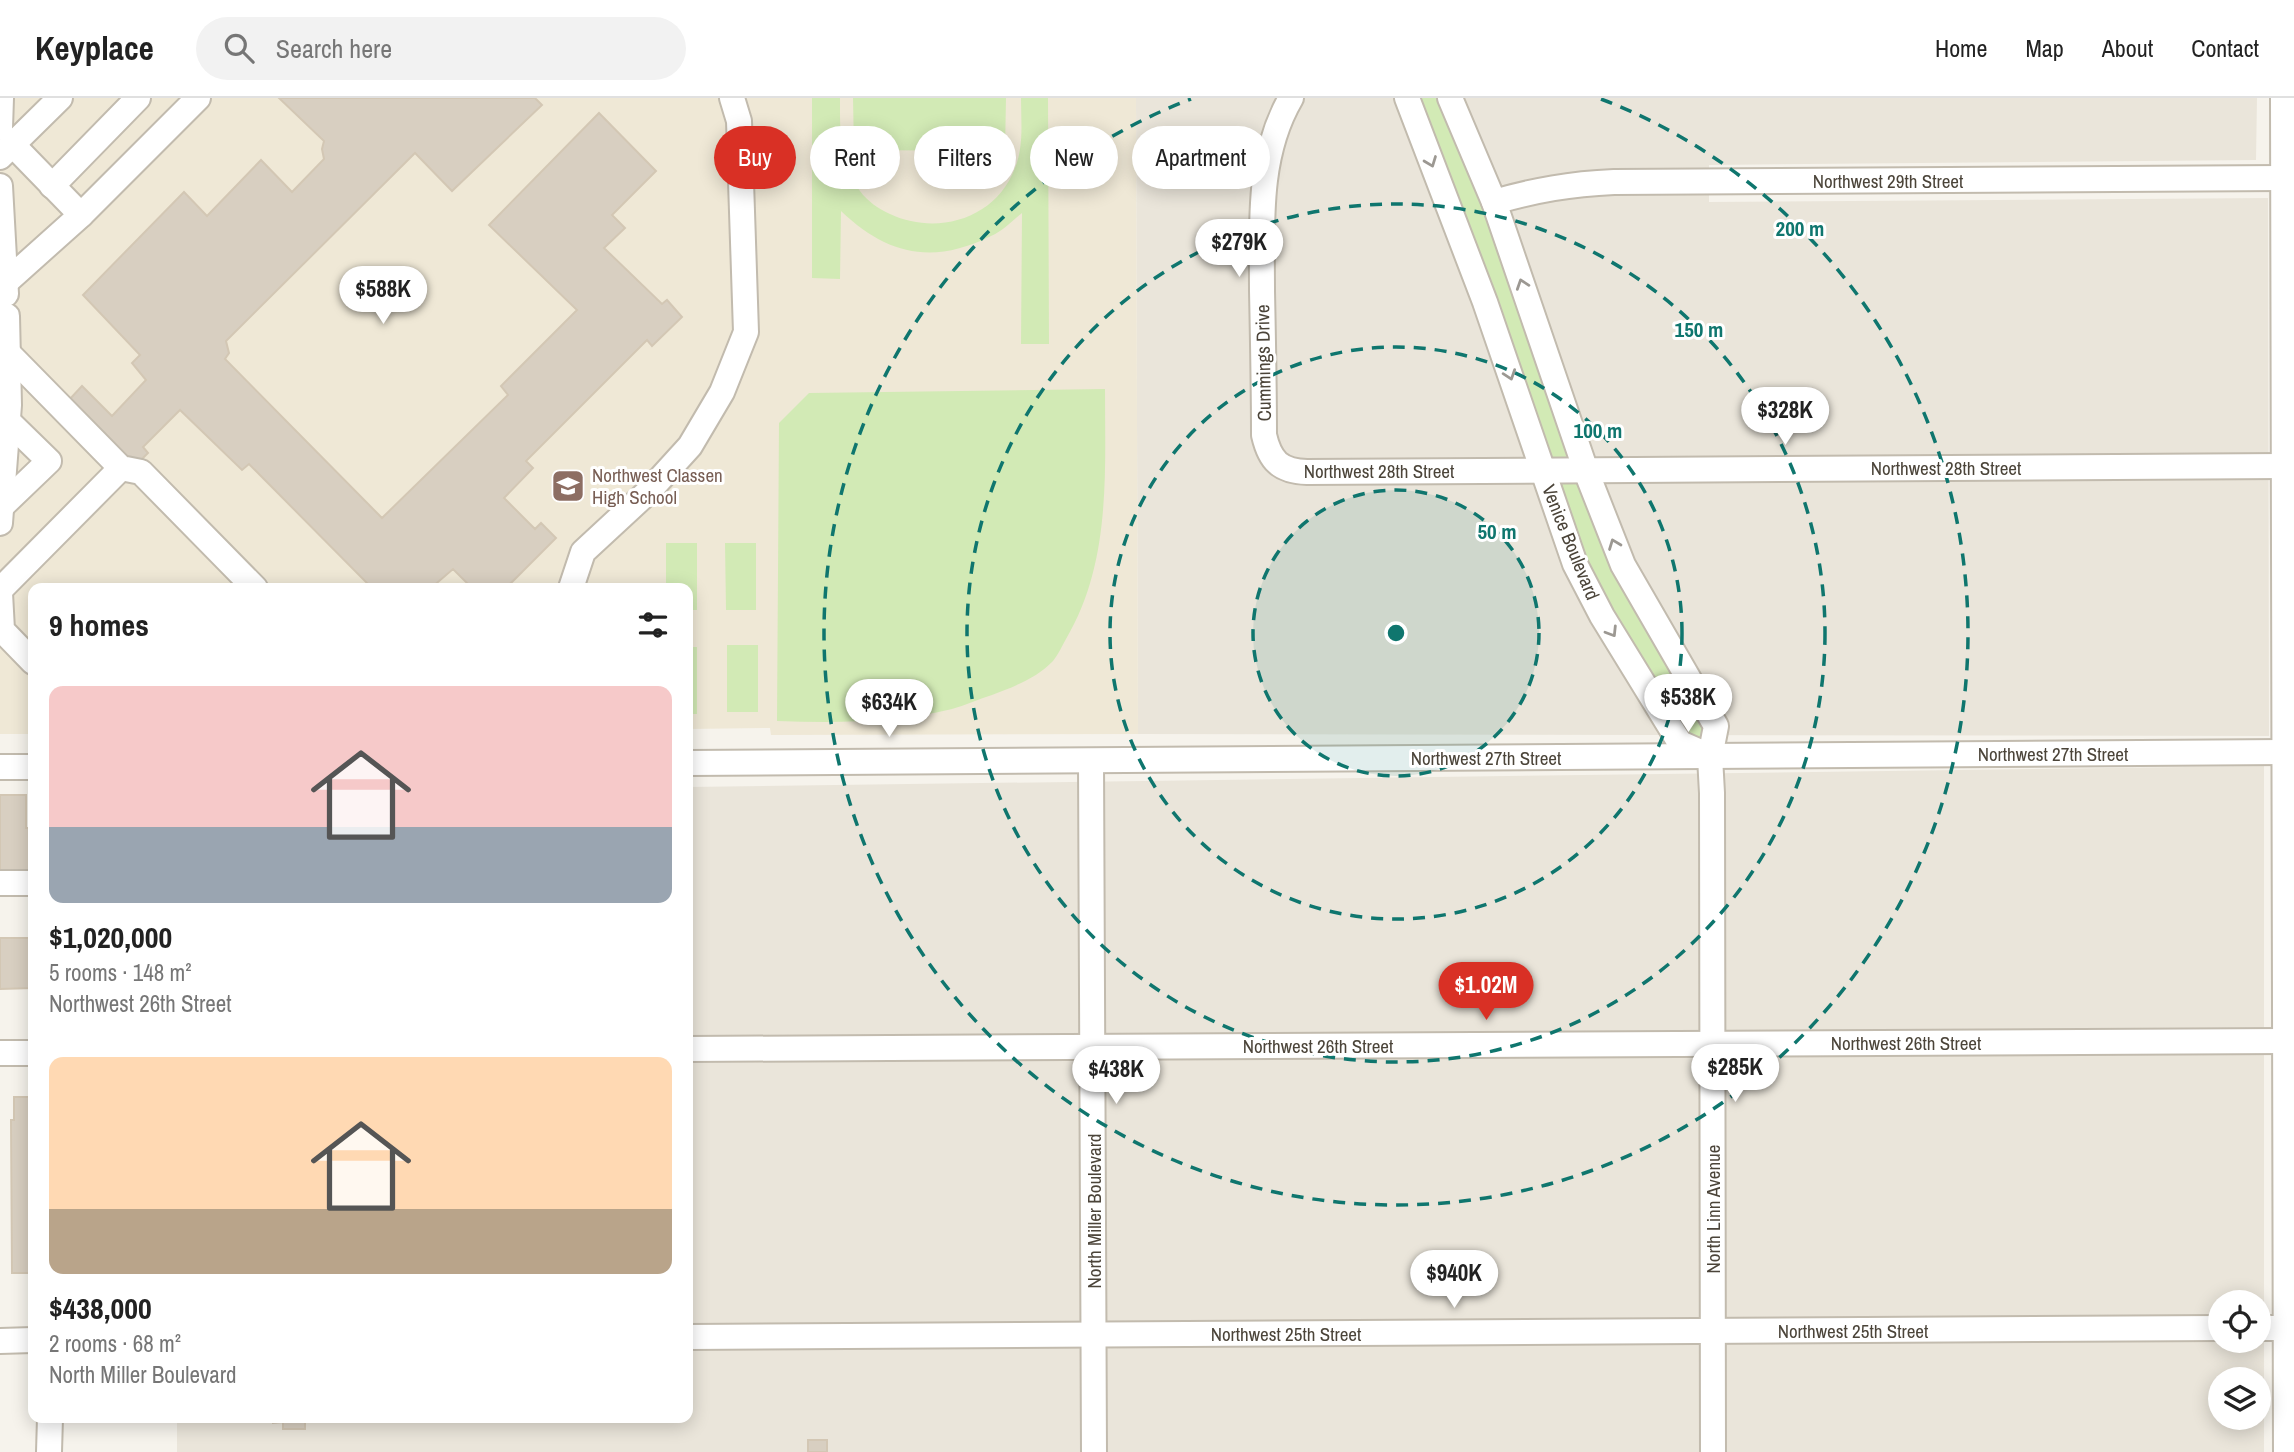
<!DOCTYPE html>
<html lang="en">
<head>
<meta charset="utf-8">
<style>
  :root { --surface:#fff; --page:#f2f2f2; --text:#222; --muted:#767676; --line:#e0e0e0; --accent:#d93025 }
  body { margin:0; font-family:"Archivo Narrow",sans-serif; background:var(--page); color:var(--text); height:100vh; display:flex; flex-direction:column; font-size:26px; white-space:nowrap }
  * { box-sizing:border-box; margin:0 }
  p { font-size:23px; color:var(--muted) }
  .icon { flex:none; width:38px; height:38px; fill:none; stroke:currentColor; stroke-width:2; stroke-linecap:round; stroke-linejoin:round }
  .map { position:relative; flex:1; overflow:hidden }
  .side { position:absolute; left:28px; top:485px; width:665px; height:840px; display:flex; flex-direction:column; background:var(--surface); border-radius:14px; box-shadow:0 4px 18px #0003 }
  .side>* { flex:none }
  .banner { position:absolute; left:714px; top:28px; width:665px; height:63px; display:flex; gap:14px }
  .tools { position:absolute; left:2208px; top:1192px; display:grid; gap:14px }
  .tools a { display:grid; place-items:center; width:63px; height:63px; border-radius:50%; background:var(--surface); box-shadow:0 4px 18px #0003; font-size:35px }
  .price { position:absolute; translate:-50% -60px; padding:0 16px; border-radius:24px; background:#fff; color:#222; font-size:23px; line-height:46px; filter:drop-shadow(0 2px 4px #0008) }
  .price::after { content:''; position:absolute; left:50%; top:42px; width:21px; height:16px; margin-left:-10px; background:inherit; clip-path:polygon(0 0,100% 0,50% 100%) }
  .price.current { background:var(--accent); color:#fff }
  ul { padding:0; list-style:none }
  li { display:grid; align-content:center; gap:14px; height:371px; padding:0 21px }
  li span { display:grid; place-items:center; height:217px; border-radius:14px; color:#555 }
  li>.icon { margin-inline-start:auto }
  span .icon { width:126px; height:126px; fill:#fffc; stroke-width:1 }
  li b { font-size:30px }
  h2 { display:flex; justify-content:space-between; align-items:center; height:84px; padding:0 21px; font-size:30px }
  .chip { padding:0 24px; border-radius:32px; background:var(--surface); box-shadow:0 4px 18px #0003; font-size:24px; line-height:63px }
  .chip.current { background:var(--accent); color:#fff }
  header { display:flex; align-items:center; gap:42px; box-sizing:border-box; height:98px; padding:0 35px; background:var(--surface); border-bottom:2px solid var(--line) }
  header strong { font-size:33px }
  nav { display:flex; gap:38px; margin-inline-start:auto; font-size:24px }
  .search { width:490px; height:63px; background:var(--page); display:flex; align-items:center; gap:18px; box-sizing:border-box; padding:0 24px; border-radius:38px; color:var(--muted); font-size:26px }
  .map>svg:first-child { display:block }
</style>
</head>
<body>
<header>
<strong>Keyplace</strong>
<div class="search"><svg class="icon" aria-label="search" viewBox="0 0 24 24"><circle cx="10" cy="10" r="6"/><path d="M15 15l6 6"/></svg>Search here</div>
<nav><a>Home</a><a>Map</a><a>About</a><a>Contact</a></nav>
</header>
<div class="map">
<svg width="2294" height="1354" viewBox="0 0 2294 1354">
  <rect width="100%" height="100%" fill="#f6f3ec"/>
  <g fill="#eae5da" fill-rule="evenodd">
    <path d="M 1136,0 L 2257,0 L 2256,62 L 1709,67 L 1709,104 L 2268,100 L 2269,638 L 1138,636 Z"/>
    <path d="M 2264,668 L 2264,1354 L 177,1354 L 177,1320 L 688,1320 L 688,689 ZM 2221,1204 L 2259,1204 L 2259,1242 L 2221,1242 ZM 2221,1281 L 2259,1281 L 2259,1320 L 2221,1320 Z"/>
  </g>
  <path fill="#efe8d6" d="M 0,0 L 1136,0 L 1138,636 L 771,637 L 770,630 L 688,631 L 688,490 L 33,490 L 33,636 L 0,636 Z"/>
  <g fill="#d2eab5">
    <path d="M 812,0 L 840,0 C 840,33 839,65 860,93 C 867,103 879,111 890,116 C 937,138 996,121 1015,70 C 1024,48 1021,23 1021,0 L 1048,0 L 1049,246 L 1021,246 L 1022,115 C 1012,123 1003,133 991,138 C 933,167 887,157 841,113 L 840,181 L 812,180 Z"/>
    <path d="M 853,0 L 1006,0 L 1005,53 L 854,52 Z"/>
    <path d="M 1414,0 L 1440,0 L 1485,105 L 1571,363 L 1554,362 L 1544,353 Z"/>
    <path d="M 1105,291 C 1105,376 1111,465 1066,541 C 1062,548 1058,557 1053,563 C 1037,580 1013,589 992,597 C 979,601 966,607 952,611 C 895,625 836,625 777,623 L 779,325 L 809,295 Z"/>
    <path d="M 1554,378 L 1575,378 L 1705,631 L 1697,644 L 1678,624 L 1600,494 Z"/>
    <path d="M 666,445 L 697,445 L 697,512 L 688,512 L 688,490 L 666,490 Z"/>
    <path d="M 725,445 L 756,445 L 756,512 L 726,512 Z"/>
    <rect x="727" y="547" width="31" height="67"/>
    <rect x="688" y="549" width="9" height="67"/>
  </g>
  <g fill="#d8cfc1" stroke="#d3c7b4" stroke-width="2">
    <path d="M 279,0 L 535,0 L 542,7 L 452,93 L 415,55 L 226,243 L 229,255 L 225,261 L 382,420 L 508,297 L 501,288 L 577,212 L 489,127 L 599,15 L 656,73 L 612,117 L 625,130 L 604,150 L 662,206 L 667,202 L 682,219 L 652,248 L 647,242 L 526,363 L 533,370 L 504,400 L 535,431 L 541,425 L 556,440 L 506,490 L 472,490 L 453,471 L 431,490 L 362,490 L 367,485 L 249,366 L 242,372 L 180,312 L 143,349 L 148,355 L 133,370 L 68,303 L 82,288 L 112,318 L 146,282 L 132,265 L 140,257 L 83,197 L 184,94 L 207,118 L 261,62 L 292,94 L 324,61 L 322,51 L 324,43 Z"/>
    <path d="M 0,697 L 26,697 L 26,730 L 33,730 L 33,775 L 0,775 Z"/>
    <path d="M 0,840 L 33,840 L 33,890 L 0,891 Z"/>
    <path d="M 14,999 L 33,999 L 33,1175 L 12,1175 L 11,1022 L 14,1022 Z"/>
    <path d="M 273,1320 L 305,1320 L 305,1331 L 283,1331 L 283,1324 L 273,1325 Z"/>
    <rect x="808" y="1342" width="19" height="12"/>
  </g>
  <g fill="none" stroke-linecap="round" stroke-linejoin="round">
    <defs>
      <g id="minor">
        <path d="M 1291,0 C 1257,58 1262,127 1262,193 C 1263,241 1264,289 1264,337 C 1270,363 1280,373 1307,374 L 2284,368"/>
        <path d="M 1407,0 L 1485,204 L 1575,466 L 1602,518 L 1680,645 L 1707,657"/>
        <path d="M 1450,0 L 1494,104 L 1586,373 L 1623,467 L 1716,628 L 1710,659 L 1712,695 L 1713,1354"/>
        <path d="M 2283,0 L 2286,1354"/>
        <path d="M 0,30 L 1,0"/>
        <path d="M 13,47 L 81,117"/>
        <path d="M 0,59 L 60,0"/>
        <path d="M 0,88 L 6,196"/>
        <path d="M 52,88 L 138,0"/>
        <path d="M 1494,104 C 1536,92 1570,86 1614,84 L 2283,80"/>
        <path d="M 5,185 L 81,117 L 198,0"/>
        <path d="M 0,214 L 7,218 L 9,307 L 0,425"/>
        <path d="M 8,255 L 121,370 L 141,374 L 255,490"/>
        <path d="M 1,409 L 49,363 L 8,323"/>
        <path d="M 571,490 L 583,454 L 650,392 L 690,348 L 722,294 L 746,234 L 739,23 L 732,0"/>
        <path d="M 0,492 L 121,370"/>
        <path d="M 0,495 L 2,532 L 33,564"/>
        <path d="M 1091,663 L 1094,1354"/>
        <path d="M 688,665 L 2284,654"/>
        <path d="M 0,669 L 33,669"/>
        <path d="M 0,785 L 33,785"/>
        <path d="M 688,951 L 2285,943"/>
        <path d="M 0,955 L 33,955"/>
        <path d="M 2259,1230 L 2285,1230"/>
        <path d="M 688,1239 L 2221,1230"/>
        <path d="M 0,1243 L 33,1242"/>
        <path d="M 49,1354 L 50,1320"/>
      </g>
    </defs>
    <use href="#minor" stroke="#c2bbae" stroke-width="28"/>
    <use href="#minor" stroke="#fff" stroke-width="24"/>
  </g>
  <defs><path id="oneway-chevron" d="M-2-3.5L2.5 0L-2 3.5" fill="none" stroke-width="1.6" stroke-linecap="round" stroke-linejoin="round" transform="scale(1.75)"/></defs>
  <g stroke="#9c9892">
    <use href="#oneway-chevron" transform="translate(1431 64) rotate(69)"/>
    <use href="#oneway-chevron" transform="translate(1522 186) rotate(-109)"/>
    <use href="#oneway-chevron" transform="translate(1510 277) rotate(71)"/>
    <use href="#oneway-chevron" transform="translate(1614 446) rotate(-111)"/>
    <use href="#oneway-chevron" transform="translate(1612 534) rotate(58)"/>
  </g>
  <circle cx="1396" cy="535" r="143" fill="#0f766e" fill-opacity=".12"/>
  <g fill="none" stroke="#0f766e" stroke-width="3.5" stroke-dasharray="12 9">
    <circle cx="1396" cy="535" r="143"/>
    <circle cx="1396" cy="535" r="286"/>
    <circle cx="1396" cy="535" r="429"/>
    <path d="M1601 1A572 572 0 1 1 1191 1"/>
  </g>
  <defs>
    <symbol id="school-square" viewBox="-11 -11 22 22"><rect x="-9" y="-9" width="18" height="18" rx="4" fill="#8d6e63" stroke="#fff"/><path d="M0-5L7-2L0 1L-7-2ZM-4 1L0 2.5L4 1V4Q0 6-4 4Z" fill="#fff"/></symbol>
  </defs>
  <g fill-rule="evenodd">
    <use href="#school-square" x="549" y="369" width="38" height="38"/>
  </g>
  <g text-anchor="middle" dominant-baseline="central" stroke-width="6" stroke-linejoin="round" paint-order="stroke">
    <g font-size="19" fill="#4b4439" stroke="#fff">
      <text x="1888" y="83">Northwest 29th Street</text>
      <text transform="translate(1263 265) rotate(-91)">Cummings Drive</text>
      <text x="1946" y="370">Northwest 28th Street</text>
      <text x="1379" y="373">Northwest 28th Street</text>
      <text transform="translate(1571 444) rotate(68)">Venice Boulevard</text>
      <text x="2053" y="656">Northwest 27th Street</text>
      <text x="1486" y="660">Northwest 27th Street</text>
      <text x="1906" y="945">Northwest 26th Street</text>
      <text x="1318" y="948">Northwest 26th Street</text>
      <text transform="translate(1713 1111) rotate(-90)">North Linn Avenue</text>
      <text transform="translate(1094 1113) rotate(-90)">North Miller Boulevard</text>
      <text x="1853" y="1233">Northwest 25th Street</text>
      <text x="1286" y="1236">Northwest 25th Street</text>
    </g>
    <g font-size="19" fill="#785e54" stroke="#fff" text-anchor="start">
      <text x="592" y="377">Northwest Classen<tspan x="592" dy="22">High School</tspan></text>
    </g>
  </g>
  <circle cx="1396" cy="535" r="10" fill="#0f766e" stroke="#fff" stroke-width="3.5"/>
  <g font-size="21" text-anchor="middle" font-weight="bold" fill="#0f766e" stroke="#fff" stroke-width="6" stroke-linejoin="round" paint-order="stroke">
    <text x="1800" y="138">200 m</text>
    <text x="1699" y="239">150 m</text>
    <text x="1598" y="340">100 m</text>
    <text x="1497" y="441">50 m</text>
  </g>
</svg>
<div class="tools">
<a><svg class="icon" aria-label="locate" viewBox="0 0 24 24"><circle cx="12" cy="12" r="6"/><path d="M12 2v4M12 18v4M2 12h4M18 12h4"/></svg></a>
<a><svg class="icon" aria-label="layers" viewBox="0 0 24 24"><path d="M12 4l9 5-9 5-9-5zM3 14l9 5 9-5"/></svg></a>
</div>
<b class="price" style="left:1239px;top:181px">$279K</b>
<b class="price" style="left:383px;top:228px">$588K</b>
<b class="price" style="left:1785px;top:349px">$328K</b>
<b class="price" style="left:1688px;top:636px">$538K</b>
<b class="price" style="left:889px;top:641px">$634K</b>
<b class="price current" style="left:1486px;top:924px">$1.02M</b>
<b class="price" style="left:1735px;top:1006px">$285K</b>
<b class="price" style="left:1116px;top:1008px">$438K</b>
<b class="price" style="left:1454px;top:1212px">$940K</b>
<div class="banner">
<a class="chip current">Buy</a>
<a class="chip">Rent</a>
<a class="chip">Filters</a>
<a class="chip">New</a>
<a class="chip">Apartment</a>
</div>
<section class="side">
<h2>9 homes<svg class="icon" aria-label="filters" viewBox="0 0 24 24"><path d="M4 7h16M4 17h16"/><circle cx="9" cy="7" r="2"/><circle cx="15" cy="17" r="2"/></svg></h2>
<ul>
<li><span style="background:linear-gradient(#f6c9c9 65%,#9aa5b1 0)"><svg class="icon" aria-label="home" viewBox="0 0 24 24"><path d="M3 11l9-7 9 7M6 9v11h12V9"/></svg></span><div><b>$1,020,000</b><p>5 rooms · 148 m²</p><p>Northwest 26th Street</p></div></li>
<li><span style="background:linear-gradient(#ffd9b3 70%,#b9a48a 0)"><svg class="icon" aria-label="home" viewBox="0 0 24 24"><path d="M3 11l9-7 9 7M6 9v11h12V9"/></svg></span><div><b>$438,000</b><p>2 rooms · 68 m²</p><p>North Miller Boulevard</p></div></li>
</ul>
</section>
</div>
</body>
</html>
